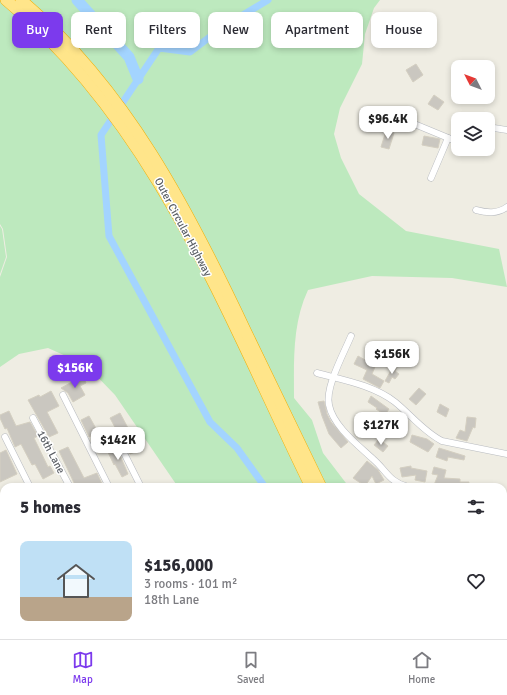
<!DOCTYPE html>
<html lang="en">
<head>
<meta charset="utf-8">
<style>
  :root { --surface:#fff; --page:#f2f2f3; --text:#2b2b33; --muted:#7c7c81; --line:#e1e1e2; --accent:#7c3aed }
  body { margin:0; font-family:Signika,sans-serif; background:var(--page); color:var(--text); height:100vh; display:flex; flex-direction:column; font-size:15px; white-space:nowrap }
  * { box-sizing:border-box; margin:0 }
  p { font-size:13px; color:var(--muted) }
  .icon { flex:none; width:22px; height:22px; fill:none; stroke:currentColor; stroke-width:2; stroke-linecap:round; stroke-linejoin:round }
  .map { position:relative; flex:1; overflow:hidden }
  .drawer { position:absolute; left:0px; top:483px; width:507px; height:156px; display:flex; flex-direction:column; background:var(--surface); border-radius:12px 12px 0 0; box-shadow:0 2px 6px #0003 }
  .drawer>* { flex:none }
  .top-card { position:absolute; left:12px; top:12px; width:483px; height:36px; display:flex; gap:8px }
  .needle { width:26px; rotate:312deg }
  .buttons { position:absolute; left:451px; top:60px; display:grid; gap:8px }
  .buttons a { display:grid; place-items:center; width:44px; height:44px; border-radius:8px; background:var(--surface); box-shadow:0 2px 6px #0003; font-size:20px }
  .price { position:absolute; translate:-50% -34px; padding:0 9px; border-radius:8px; background:#fff; color:#222; font-size:13px; line-height:26px; filter:drop-shadow(0 1px 2px #0008) }
  .price::after { content:''; position:absolute; left:50%; top:24px; width:12px; height:9px; margin-left:-6px; background:inherit; clip-path:polygon(0 0,100% 0,50% 100%) }
  .price.active { background:var(--accent); color:#fff }
  ul { padding:0; list-style:none }
  li { display:flex; align-items:center; gap:12px; height:100px; padding:0 20px }
  li+li { border-top:1px solid var(--line) }
  li span { display:grid; place-items:center; flex:none; width:112px; height:80px; border-radius:8px; color:#555 }
  li>.icon { margin-inline-start:auto }
  span .icon { width:48px; height:48px; fill:#fffc; stroke-width:1 }
  li b { font-size:17px }
  h2 { display:flex; justify-content:space-between; align-items:center; height:48px; padding:0 20px; font-size:17px }
  .tag { padding:0 14px; border-radius:8px; background:var(--surface); box-shadow:0 2px 6px #0003; font-size:14px; line-height:36px }
  .tag.active { background:var(--accent); color:#fff }
  .tabs { display:flex; justify-content:space-around; align-items:center; height:56px; border-top:1px solid var(--line); background:var(--surface); font-size:11px; color:var(--muted) }
  .tabs a { display:grid; justify-items:center; gap:2px }
  .tabs .active { color:var(--accent) }
  .map>svg:first-child { display:block }
</style>
</head>
<body>
<div class="map">
<svg width="507" height="639" viewBox="0 0 507 639">
  <rect width="100%" height="100%" fill="#efede3"/>
  <g fill="#bde9be">
    <path d="M 0,0 L 380,0 L 374,8 L 365,34 L 362,64 L 340,108 L 334,134 L 341,158 L 359,194 L 406,231 L 499,249 L 507,287 L 452,278 L 372,276 L 308,290 C 292,324 294,362 294,398 L 312,420 L 323,453 L 349,487 L 178,487 L 115,395 L 86,365 L 48,348 L 19,354 L 0,367 L 0,277 L 7,257 L 3,229 L 0,224 Z"/>
    <path d="M 0,226 L 2,229 L 6,257 L 0,274 Z"/>
    <path d="M 503,620 L 507,625 L 507,639 L 296,639 L 292,635 L 503,635 Z"/>
    <path d="M 124,635 L 243,635 L 238,639 L 126,639 Z"/>
  </g>
  <g fill="none" stroke-linecap="round" stroke-linejoin="round">
    <g stroke="#a3d4ff" stroke-width="7">
      <path d="M 265,487 L 237,448 L 210,422 L 109,236 L 101,135 L 159,48 L 190,52 L 223,27 L 268,0"/>
      <path d="M 356,635 L 359,639"/>
    </g>
    <path stroke="#a3d4ff" stroke-width="11" d="M 77,0 L 129,57 L 138,79"/>
  </g>
  <g fill="#cac7c0" stroke="#d4cfc1">
    <path d="M 416,64 L 423,75 L 413,82 L 406,70 Z"/>
    <path d="M 434,95 L 444,102 L 438,110 L 428,104 Z"/>
    <path d="M 386,131 L 394,133 L 389,149 L 381,147 Z"/>
    <path d="M 424,136 L 440,139 L 438,148 L 422,145 Z"/>
    <path d="M 358,356 L 367,361 L 368,358 L 377,362 L 372,374 L 384,381 L 380,388 L 363,379 L 367,370 L 354,364 Z"/>
    <path d="M 394,365 L 397,367 L 395,371 L 399,374 L 395,379 L 392,377 L 389,383 L 385,381 Z"/>
    <path d="M 83,376 L 86,383 L 80,386 L 85,395 L 73,402 L 68,393 L 61,388 Z"/>
    <path d="M 419,388 L 426,394 L 416,405 L 409,399 Z"/>
    <path d="M 51,391 L 59,406 L 47,412 L 58,433 L 49,437 L 28,400 L 39,395 L 40,397 Z"/>
    <path d="M 371,396 L 389,409 L 385,415 L 376,409 L 377,408 L 368,402 Z"/>
    <path d="M 324,401 L 327,414 L 331,422 L 348,442 L 341,448 L 329,434 L 322,416 L 318,402 Z"/>
    <path d="M 440,404 L 449,409 L 446,417 L 437,412 Z"/>
    <path d="M 9,411 L 16,426 L 30,422 L 38,436 L 34,438 L 48,467 L 50,466 L 54,473 L 43,479 L 35,464 L 32,465 L 21,444 L 15,447 L 7,428 L 5,429 L 0,418 L 0,415 Z"/>
    <path d="M 120,413 L 128,428 L 118,433 L 110,418 Z"/>
    <path d="M 89,416 L 98,432 L 89,437 L 81,420 Z"/>
    <path d="M 467,417 L 476,418 L 475,428 L 473,427 L 467,441 L 456,438 L 460,430 L 465,432 Z"/>
    <path d="M 138,434 L 143,449 L 130,454 L 123,440 Z"/>
    <path d="M 412,435 L 427,439 L 434,444 L 428,452 L 410,442 Z"/>
    <path d="M 379,439 L 388,446 L 383,452 L 374,445 Z"/>
    <path d="M 116,446 L 128,474 L 122,477 L 115,464 L 114,465 L 107,450 Z"/>
    <path d="M 68,447 L 84,478 L 97,473 L 102,484 L 96,487 L 76,487 L 59,451 Z"/>
    <path d="M 439,448 L 465,456 L 464,460 L 448,457 L 447,461 L 436,457 Z"/>
    <path d="M 6,450 L 17,474 L 0,482 L 0,453 Z"/>
    <path d="M 367,461 L 378,470 L 384,480 L 376,484 L 372,476 L 365,486 L 353,478 Z"/>
    <path d="M 411,466 L 411,468 L 427,471 L 425,482 L 415,480 L 416,475 L 402,477 L 400,468 Z"/>
    <path d="M 434,467 L 446,470 L 444,478 L 460,479 L 460,482 L 469,482 L 468,487 L 434,485 L 438,475 L 432,474 Z"/>
  </g>
  <g fill="none" stroke-linecap="round" stroke-linejoin="round">
    <defs>
      <g id="minor">
        <path d="M 395,116 L 458,142"/>
        <path d="M 488,131 L 494,128 L 507,130"/>
        <path d="M 431,178 L 448,138"/>
        <path d="M 476,210 C 487,213 497,214 507,207"/>
        <path d="M 351,336 C 344,353 325,387 329,405 C 333,426 358,445 373,459 C 386,470 389,482 408,487"/>
        <path d="M 317,373 C 343,380 373,385 395,402 C 411,415 424,432 442,441 L 507,454"/>
        <path d="M 63,395 L 109,487"/>
        <path d="M 33,418 L 70,487"/>
        <path d="M 5,437 L 30,487"/>
        <path d="M 120,445 L 141,487"/>
        <path d="M 503,504 L 507,505"/>
        <path d="M 0,524 L 4,531"/>
        <path d="M 503,558 L 507,558"/>
        <path d="M 0,566 L 4,564"/>
        <path d="M 0,588 L 4,597"/>
        <path d="M 20,635 L 22,639"/>
        <path d="M 59,635 L 61,639"/>
        <path d="M 94,635 L 96,639"/>
        <path d="M 276,635 L 280,639"/>
        <path d="M 262,639 L 271,635"/>
      </g>
      <g id="motorway">
        <path d="M 6,0 C 157,125 227,316 311,487"/>
        <path d="M 21,0 C 126,88 189,211 246,332 C 271,384 296,436 321,487"/>
        <path d="M 390,635 L 392,639"/>
        <path d="M 400,635 L 402,639"/>
      </g>
    </defs>
    <use href="#minor" stroke="#b8bbc0" stroke-width="7"/>
    <use href="#motorway" stroke="#f2ae00" stroke-width="12"/>
    <use href="#minor" stroke="#fff" stroke-width="6"/>
    <use href="#motorway" stroke="#ffe58a" stroke-width="11"/>
  </g>
  <g text-anchor="middle" dominant-baseline="central" stroke-width="3" stroke-linejoin="round" paint-order="stroke">
    <g font-size="11" fill="#5b5f65" stroke="#fff">
      <text transform="translate(183 227) rotate(62)">Outer Circular Highway</text>
      <text transform="translate(51 452) rotate(62)">16th Lane</text>
    </g>
  </g>
</svg>
<div class="buttons">
<a><svg class="needle" viewBox="-14 -14 28 28"><path d="M0-13l5 13h-10z" fill="#e53935"/><path d="M0 13l5-13h-10z" fill="#7c7c81"/></svg></a>
<a><svg class="icon" aria-label="layers" viewBox="0 0 24 24"><path d="M12 4l9 5-9 5-9-5zM3 14l9 5 9-5"/></svg></a>
</div>
<b class="price" style="left:388px;top:140px">$96.4K</b>
<b class="price" style="left:392px;top:375px">$156K</b>
<b class="price active" style="left:75px;top:389px">$156K</b>
<b class="price" style="left:381px;top:446px">$127K</b>
<b class="price" style="left:118px;top:461px">$142K</b>
<div class="top-card">
<a class="tag active">Buy</a>
<a class="tag">Rent</a>
<a class="tag">Filters</a>
<a class="tag">New</a>
<a class="tag">Apartment</a>
<a class="tag">House</a>
</div>
<section class="drawer">
<h2>5 homes<svg class="icon" aria-label="filters" viewBox="0 0 24 24"><path d="M4 7h16M4 17h16"/><circle cx="9" cy="7" r="2"/><circle cx="15" cy="17" r="2"/></svg></h2>
<ul>
<li><span style="background:linear-gradient(#bfe0f5 70%,#b9a48a 0)"><svg class="icon" aria-label="home" viewBox="0 0 24 24"><path d="M3 11l9-7 9 7M6 9v11h12V9"/></svg></span><div><b>$156,000</b><p>3 rooms · 101 m²</p><p>18th Lane</p></div><svg class="icon" aria-label="heart" viewBox="0 0 24 24"><path d="M12 20l-8-8c-3-5 5-10 8-4 3-6 11-1 8 4z"/></svg></li>
</ul>
</section>
</div>
<nav class="tabs">
<a class="active"><svg class="icon" aria-label="map" viewBox="0 0 24 24"><path d="M3 6l6-2 6 2 6-2v14l-6 2-6-2-6 2zM9 4v14M15 6v14"/></svg>Map</a>
<a><svg class="icon" aria-label="saved" viewBox="0 0 24 24"><path d="M7 4h10v16l-5-4-5 4z"/></svg>Saved</a>
<a><svg class="icon" aria-label="home" viewBox="0 0 24 24"><path d="M3 11l9-7 9 7M6 9v11h12V9"/></svg>Home</a>
</nav>
</body>
</html>
